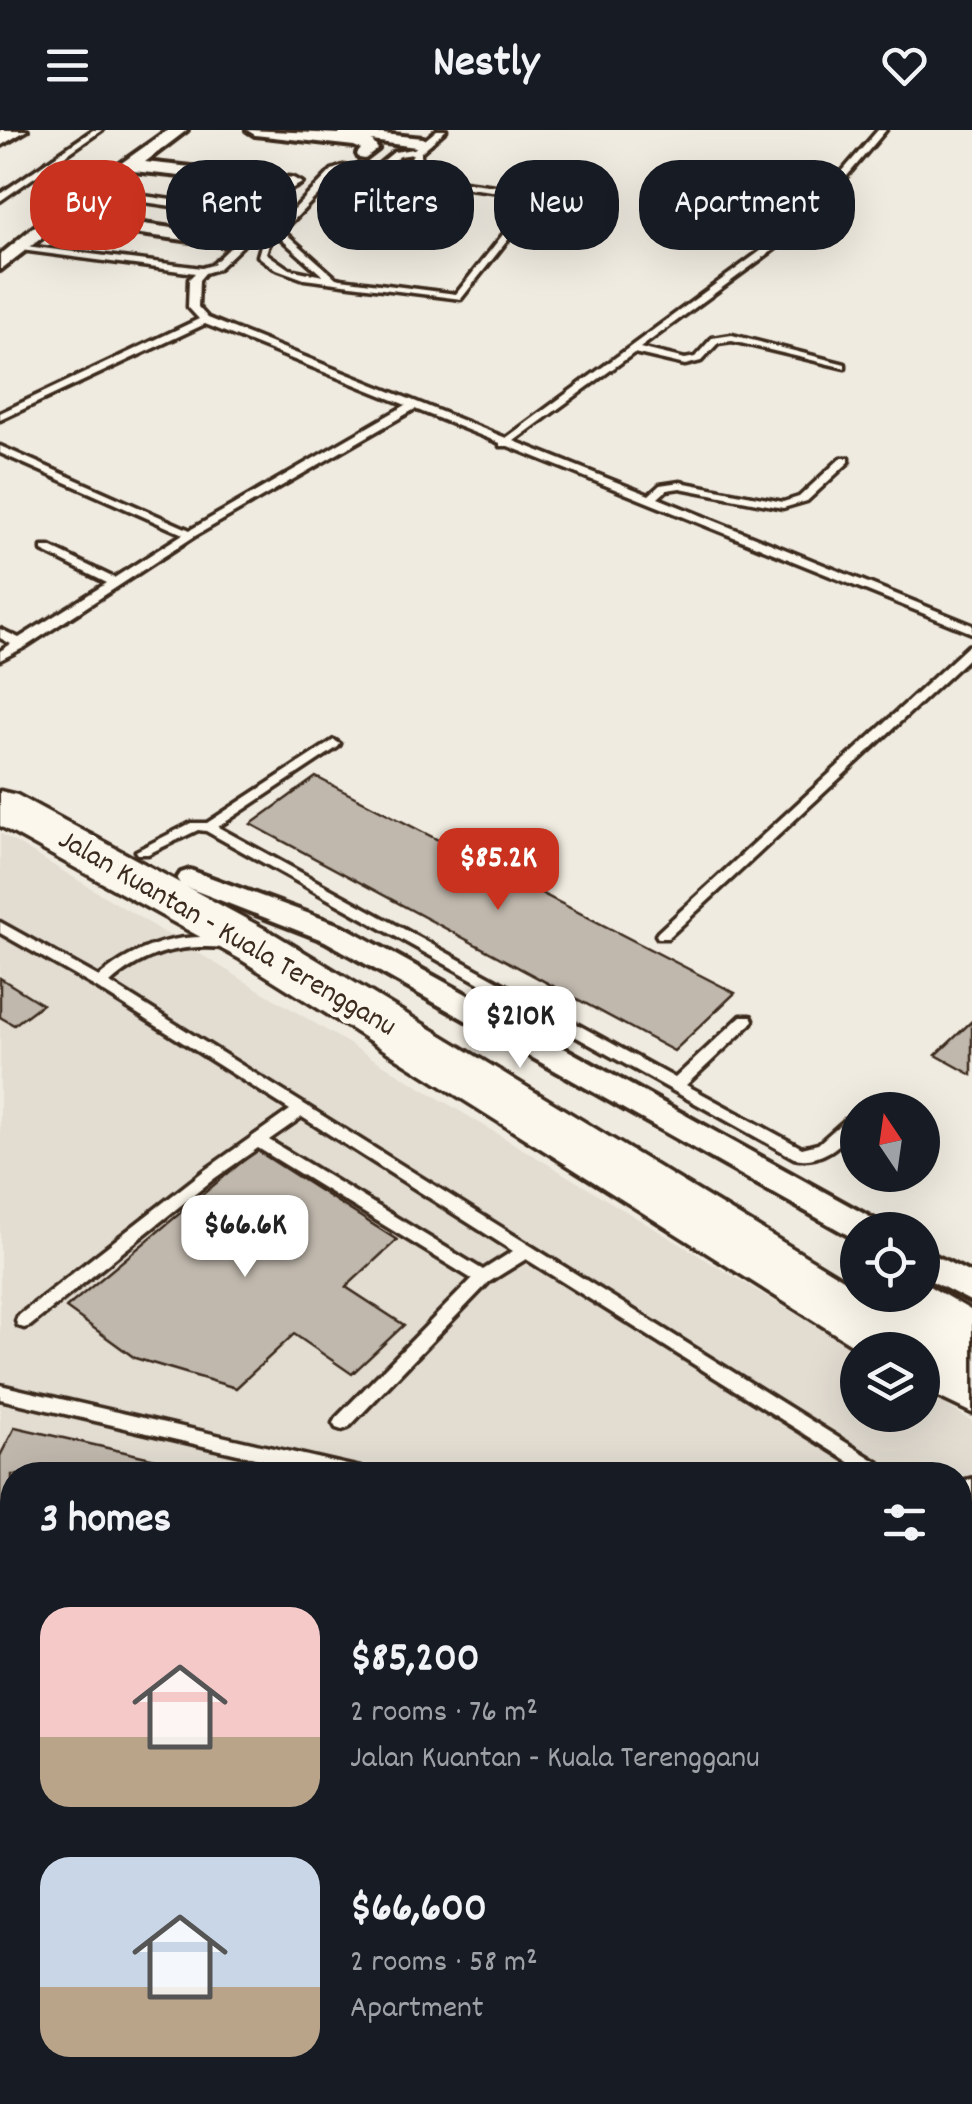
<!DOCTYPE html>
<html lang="en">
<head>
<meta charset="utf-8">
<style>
  :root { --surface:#171b24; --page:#20242c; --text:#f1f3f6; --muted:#9ea1a6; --accent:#c8321e }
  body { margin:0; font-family:Dekko,sans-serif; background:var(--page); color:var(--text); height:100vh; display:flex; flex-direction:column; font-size:38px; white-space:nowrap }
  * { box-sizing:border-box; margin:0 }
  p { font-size:32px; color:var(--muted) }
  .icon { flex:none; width:55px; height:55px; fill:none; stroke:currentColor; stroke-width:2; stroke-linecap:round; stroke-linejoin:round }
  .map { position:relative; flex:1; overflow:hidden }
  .panel { position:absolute; left:0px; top:1332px; width:972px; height:642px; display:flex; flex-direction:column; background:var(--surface); border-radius:40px 40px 0 0; box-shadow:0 10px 40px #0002 }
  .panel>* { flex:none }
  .top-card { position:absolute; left:30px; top:30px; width:912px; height:90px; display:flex; gap:20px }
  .needle { width:65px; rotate:347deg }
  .tools { position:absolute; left:840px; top:962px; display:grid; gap:20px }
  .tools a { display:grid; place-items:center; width:100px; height:100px; border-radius:50%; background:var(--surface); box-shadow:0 10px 40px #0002; font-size:50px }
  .price { position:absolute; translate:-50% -85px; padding:0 22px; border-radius:20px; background:#fff; color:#222; font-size:32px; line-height:65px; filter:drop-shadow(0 2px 5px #0008) }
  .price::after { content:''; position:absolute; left:50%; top:60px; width:30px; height:22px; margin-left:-15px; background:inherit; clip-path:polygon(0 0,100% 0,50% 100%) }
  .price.on { background:var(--accent); color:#fff }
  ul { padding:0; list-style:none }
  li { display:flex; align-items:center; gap:30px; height:250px; padding:0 40px }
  li span { display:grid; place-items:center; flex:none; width:280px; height:200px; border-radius:30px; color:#555 }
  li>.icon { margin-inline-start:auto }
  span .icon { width:120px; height:120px; fill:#fffc; stroke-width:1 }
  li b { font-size:42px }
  h2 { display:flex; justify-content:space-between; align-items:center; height:120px; padding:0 40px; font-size:42px }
  .chip { padding:0 35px; border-radius:40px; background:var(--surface); box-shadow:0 10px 40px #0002; font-size:35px; line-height:90px }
  .chip.on { background:var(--accent); color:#fff }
  header { display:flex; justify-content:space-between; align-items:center; height:130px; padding:0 40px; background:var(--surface); font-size:45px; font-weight:700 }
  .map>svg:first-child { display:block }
</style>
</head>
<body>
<header><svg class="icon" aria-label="menu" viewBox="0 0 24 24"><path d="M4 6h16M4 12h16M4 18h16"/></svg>Nestly<svg class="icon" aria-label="heart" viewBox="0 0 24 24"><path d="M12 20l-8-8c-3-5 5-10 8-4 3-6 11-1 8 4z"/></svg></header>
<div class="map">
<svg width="972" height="1974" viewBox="0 0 972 1974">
  <rect width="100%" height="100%" fill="#f0ebe0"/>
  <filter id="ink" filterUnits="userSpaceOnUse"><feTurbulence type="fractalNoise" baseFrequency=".01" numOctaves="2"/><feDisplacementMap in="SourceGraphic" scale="20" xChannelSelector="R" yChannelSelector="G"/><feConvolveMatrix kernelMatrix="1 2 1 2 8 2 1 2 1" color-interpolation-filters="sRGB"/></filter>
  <g filter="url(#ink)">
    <path fill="#e2dcd1" d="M 0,703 L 857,1221 L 858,1285 L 922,1285 L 923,1261 L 972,1291 L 972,1418 L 960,1429 L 960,1345 L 12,1345 L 12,1792 L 0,1788 Z"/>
    <path fill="#aca397" stroke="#7f7367" stroke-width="2.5" d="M 0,1826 L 12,1830 L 12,1962 L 396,1962 L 421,1974 L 0,1974 Z"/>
    <g fill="#c0b8ad" stroke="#3b2a1e" stroke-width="2.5">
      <path d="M 316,647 L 735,863 L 674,921 L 251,694 Z"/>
      <path d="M 0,848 L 42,874 L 14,895 L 0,887 Z"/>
      <path d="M 972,891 L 972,945 L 936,925 Z"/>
      <path d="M 256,1020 L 397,1110 L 346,1157 L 404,1195 L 352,1244 L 294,1204 L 236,1258 L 135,1228 L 66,1178 Z"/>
      <path d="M 15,1297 L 226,1345 L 12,1345 L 12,1415 L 0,1412 L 0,1326 Z"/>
      <path d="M 0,1453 L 12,1456 L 12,1573 L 0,1570 Z"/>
    </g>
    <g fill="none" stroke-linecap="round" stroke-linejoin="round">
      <defs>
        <g id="lane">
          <path d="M 93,0 L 102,0 L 0,71 L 0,64 Z"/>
          <path d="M 437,0 L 446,0 L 421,22 L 421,27 L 409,45 L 526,60 L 537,73 L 461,169 L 304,149 L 274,138 L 258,126 L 263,108 L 275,99 L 332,40 L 343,36 L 372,40 L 394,22 L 414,19 ZM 413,24 L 401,44 L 381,41 L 400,26 ZM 344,42 L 523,65 L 528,73 L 456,164 L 341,149 L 336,148 L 283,101 L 338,44 ZM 278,106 L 323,146 L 289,139 L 266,123 L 270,111 Z"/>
          <path d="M 878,0 L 886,0 L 802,99 L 640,218 L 685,229 L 695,227 L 712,208 L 732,205 L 845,234 L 845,238 L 732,211 L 718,213 L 701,231 L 685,235 L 634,223 L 514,311 L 649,365 L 660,355 L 680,352 L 783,372 L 799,367 L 841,328 L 849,328 L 849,332 L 807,371 L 783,378 L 680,358 L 667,360 L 658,368 L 972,495 L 972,503 L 508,316 L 500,316 L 500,313 L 415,279 L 195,406 L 25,517 L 0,530 L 0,521 L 11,514 L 0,508 L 0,499 L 19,508 L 107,453 L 42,421 L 42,417 L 50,417 L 114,448 L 183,404 L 0,323 L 0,316 L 190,400 L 406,275 L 205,194 L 0,290 L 0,283 L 199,189 L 188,177 L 189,149 L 195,143 L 21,120 L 16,117 L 18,115 L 202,138 L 212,135 L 233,115 L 232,110 L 238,110 L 243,115 L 241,117 L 218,139 L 205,143 L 199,150 L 198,177 L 208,188 L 506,308 L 796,95 Z"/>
          <path d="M 255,47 L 262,49 L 232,83 L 203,110 L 198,107 L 221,83 L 137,71 L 133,68 L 137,65 L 226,78 Z"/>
          <path d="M 972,515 L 972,525 L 668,808 L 658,808 L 656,805 L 658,802 L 968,516 Z"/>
          <path d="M 334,610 L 340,614 L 338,617 L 218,697 L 675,948 L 741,886 L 751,886 L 753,890 L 751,894 L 686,955 L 802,1018 L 818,1014 L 853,983 L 858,982 L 858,997 C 840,1015 821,1034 794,1028 L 206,701 L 198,700 L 148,724 L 138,724 L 136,721 L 191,693 L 207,693 Z"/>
          <path d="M 0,792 L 99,847 C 136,816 182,800 230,810 L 232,813 L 230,816 L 225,818 C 180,814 144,823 110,853 L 890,1340 L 893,1345 L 870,1345 L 526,1129 L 489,1152 L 348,1298 L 342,1300 L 336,1298 L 333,1293 L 336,1288 L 472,1149 L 258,1018 L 215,1048 L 30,1196 L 24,1198 L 18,1196 L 16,1191 L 18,1186 L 205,1040 L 290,980 L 95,857 L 0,803 ZM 302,987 L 513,1121 L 483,1140 L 269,1010 Z"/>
          <path d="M 0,1255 L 360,1338 L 366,1340 L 369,1345 L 328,1345 L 0,1269 Z"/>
          <path d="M 0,1422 L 12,1425 L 12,1441 L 0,1438 Z"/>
        </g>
        <g id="street">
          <path d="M 168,0 L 187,0 L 145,32 L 293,48 L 302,53 L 293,58 L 133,41 L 73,84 L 235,107 L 244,112 L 235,117 L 61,93 L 0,140 L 0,125 L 51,83 Z"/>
          <path d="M 247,0 L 339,4 L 341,0 L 423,8 L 431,13 L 423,18 L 372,11 L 378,19 L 365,29 L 359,28 L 357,24 L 361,19 L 354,16 L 255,5 Z"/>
          <path d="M 190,740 L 345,797 L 877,1091 L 882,1100 L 858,1100 L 855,1109 L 325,811 L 181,755 L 177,749 L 181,743 Z"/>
          <path d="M 922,1119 L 972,1144 L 972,1172 L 922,1146 Z"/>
          <path d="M 972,1349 L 972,1379 L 960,1382 L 960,1352 Z"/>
          <path d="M 0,1579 L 12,1582 L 12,1618 L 0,1615 Z"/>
        </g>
        <path id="secondary" d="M 0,0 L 27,0 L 0,16 Z"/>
        <path id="highway" d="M 0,661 L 17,665 L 276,805 L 858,1158 L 858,1165 L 922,1165 L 922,1152 L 972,1181 L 972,1283 L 922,1259 L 922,1220 L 861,1220 L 240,829 L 0,696 Z"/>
      </defs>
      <use href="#lane" stroke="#3b2a1e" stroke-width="7"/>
      <use href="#street" stroke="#3b2a1e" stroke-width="8"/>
      <use href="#secondary" stroke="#3b2a1e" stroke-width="8"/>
      <use href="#highway" stroke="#3b2a1e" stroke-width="7"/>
      <use href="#lane" fill="#fbf7ec" fill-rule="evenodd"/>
      <use href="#street" fill="#fbf7ec" fill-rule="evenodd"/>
      <use href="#secondary" fill="#fbf7ec" fill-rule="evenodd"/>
      <use href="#highway" fill="#fbf7ec" fill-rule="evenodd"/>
    </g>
  </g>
  <g text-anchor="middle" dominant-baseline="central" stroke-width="10" stroke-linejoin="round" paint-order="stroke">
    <g font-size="30" fill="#3b2a1e" stroke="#fbf7ec">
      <text transform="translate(226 805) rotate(30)">Jalan Kuantan - Kuala Terengganu</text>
    </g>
  </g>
</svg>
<div class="tools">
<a><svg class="needle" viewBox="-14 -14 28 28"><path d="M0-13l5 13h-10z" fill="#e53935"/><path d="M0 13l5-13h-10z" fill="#9ea1a6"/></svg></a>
<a><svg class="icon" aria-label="locate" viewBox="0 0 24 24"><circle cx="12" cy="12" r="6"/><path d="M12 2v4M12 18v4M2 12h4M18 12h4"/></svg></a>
<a><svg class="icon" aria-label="layers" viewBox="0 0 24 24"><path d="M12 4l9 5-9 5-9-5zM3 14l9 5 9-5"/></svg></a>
</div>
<b class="price on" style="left:498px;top:783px">$85.2K</b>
<b class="price" style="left:520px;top:941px">$210K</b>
<b class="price" style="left:245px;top:1150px">$66.6K</b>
<div class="top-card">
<a class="chip on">Buy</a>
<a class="chip">Rent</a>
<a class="chip">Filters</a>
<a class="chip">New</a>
<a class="chip">Apartment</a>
</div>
<section class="panel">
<h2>3 homes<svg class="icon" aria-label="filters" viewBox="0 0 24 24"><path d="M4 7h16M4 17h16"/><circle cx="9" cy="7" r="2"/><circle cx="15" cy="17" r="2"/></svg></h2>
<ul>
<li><span style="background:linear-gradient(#f6c9c9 65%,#b9a48a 0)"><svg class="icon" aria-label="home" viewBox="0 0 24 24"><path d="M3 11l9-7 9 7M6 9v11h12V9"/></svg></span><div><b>$85,200</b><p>2 rooms · 76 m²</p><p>Jalan Kuantan - Kuala Terengganu</p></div></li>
<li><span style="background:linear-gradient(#c9d6e8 65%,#b9a48a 0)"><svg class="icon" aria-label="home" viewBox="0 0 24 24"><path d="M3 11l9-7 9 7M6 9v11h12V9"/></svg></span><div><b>$66,600</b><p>2 rooms · 58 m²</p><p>Apartment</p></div></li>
</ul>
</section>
</div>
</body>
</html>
